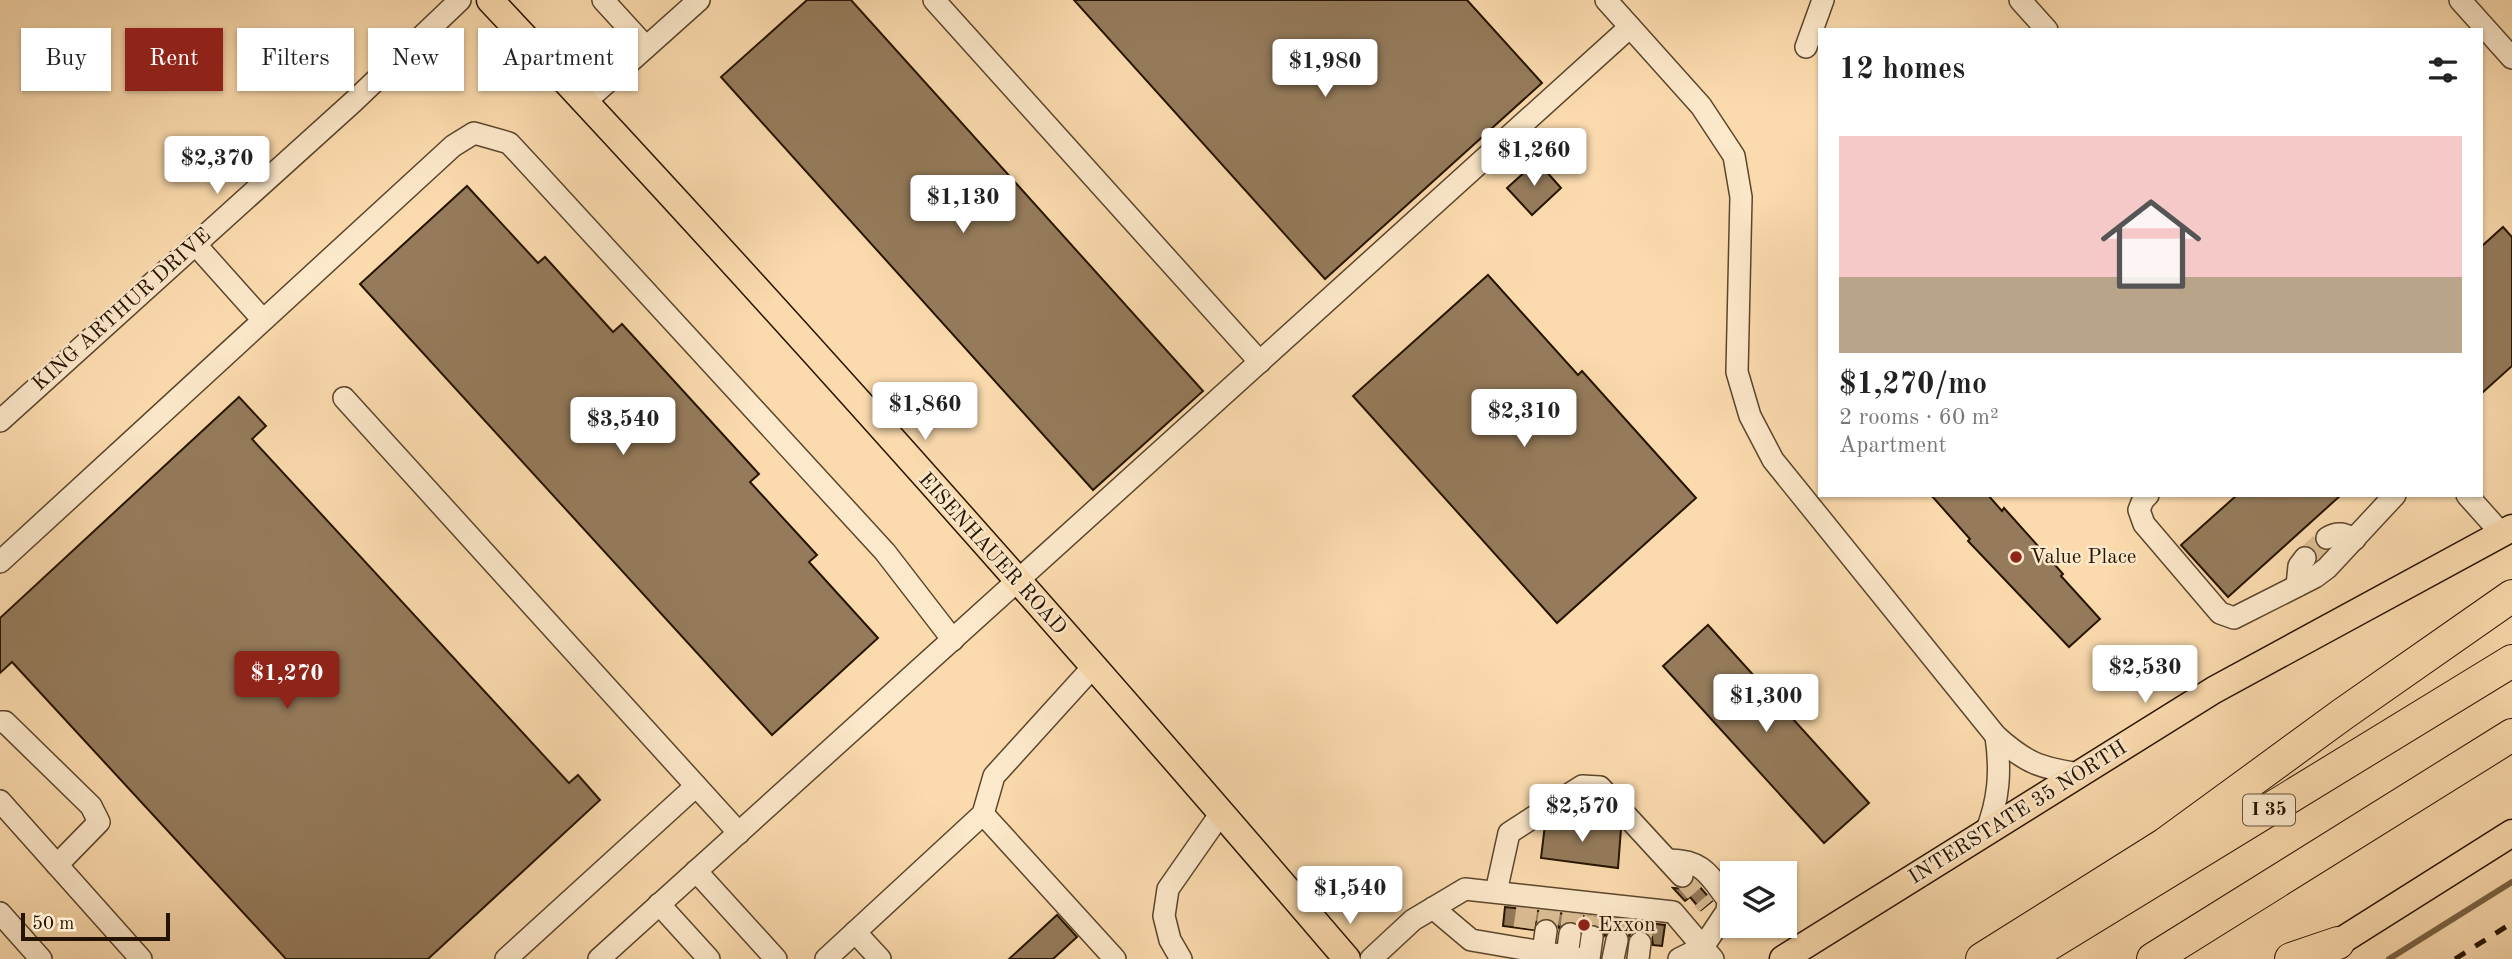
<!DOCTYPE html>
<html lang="en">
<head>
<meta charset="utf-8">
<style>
  :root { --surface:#fff; --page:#f6f6f6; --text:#222; --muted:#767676; --accent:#8f2418 }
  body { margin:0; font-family:"Old Standard TT",serif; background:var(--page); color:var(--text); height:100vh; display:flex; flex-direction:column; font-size:26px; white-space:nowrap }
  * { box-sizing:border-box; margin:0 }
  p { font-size:23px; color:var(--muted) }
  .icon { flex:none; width:38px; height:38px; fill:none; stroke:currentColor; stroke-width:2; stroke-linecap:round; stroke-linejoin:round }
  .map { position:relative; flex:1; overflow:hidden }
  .sheet { position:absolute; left:1818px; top:28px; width:665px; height:469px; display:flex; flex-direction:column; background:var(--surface); border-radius:0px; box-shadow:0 2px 5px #0004 }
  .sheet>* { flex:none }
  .top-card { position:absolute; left:21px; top:28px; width:665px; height:63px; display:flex; gap:14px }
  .buttons { position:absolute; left:1720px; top:861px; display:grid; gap:14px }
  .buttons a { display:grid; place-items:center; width:77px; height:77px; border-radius:0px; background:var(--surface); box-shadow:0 2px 5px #0004; font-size:35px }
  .scale { position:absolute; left:21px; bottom:18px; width:149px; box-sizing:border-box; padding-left:7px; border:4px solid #261401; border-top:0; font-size:19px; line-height:24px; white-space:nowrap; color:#261401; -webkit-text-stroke:5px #fce8ca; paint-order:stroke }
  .price { position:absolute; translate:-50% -60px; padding:0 16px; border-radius:7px; background:#fff; color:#222; font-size:23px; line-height:46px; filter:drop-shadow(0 2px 4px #0008) }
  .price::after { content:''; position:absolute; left:50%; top:42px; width:21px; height:16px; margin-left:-10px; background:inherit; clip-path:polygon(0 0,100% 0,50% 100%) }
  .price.selected { background:var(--accent); color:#fff }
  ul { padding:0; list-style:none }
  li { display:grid; align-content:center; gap:14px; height:371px; padding:0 21px }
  li span { display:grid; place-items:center; height:217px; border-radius:0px; color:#555 }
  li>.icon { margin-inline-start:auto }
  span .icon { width:126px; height:126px; fill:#fffc; stroke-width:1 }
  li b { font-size:30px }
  h2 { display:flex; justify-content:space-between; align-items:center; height:84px; padding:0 21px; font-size:30px }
  .pill { padding:0 24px; border-radius:0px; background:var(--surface); box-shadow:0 2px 5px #0004; font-size:24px; line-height:63px }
  .pill.selected { background:var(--accent); color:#fff }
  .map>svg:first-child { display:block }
</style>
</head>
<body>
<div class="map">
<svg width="2512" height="959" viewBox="0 0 2512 959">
  <rect width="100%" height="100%" fill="#fbdbae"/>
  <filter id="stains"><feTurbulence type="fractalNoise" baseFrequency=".00286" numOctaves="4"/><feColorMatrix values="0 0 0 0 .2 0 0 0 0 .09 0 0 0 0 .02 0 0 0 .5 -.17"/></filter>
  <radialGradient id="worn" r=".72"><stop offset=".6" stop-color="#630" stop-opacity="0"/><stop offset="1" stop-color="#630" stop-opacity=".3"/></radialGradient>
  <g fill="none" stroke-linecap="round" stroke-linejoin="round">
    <path stroke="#7b6345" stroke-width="6" d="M 2389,959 L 2512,882"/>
  </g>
  <g fill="#957b5b" stroke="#261401" stroke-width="2">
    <path d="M 807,0 L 851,0 L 1203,391 L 1093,490 L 721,77 Z"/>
    <path d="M 1074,0 L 1467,0 L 1542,83 L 1325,279 Z"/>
    <path d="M 1537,161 L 1561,188 L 1532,215 L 1507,188 Z"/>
    <path d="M 467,186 L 538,263 L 545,257 L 613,332 L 622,324 L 759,474 L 750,482 L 817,555 L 809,562 L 878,638 L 772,735 L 360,284 Z"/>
    <path d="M 2503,227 L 2512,237 L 2512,366 L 2482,393 L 2482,246 Z"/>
    <path d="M 1488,275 L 1578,375 L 1582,371 L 1696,498 L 1557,623 L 1353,396 Z"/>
    <path d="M 239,397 L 266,426 L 252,439 L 569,783 L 578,775 L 600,800 L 428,959 L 286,959 L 12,662 L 0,673 L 0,618 Z"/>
    <path d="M 1931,495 L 1988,495 L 2002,511 L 2004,508 L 2063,574 L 2061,576 L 2100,619 L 2069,647 L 1968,541 L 1970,539 Z"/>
    <path d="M 2237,495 L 2341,495 L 2228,597 L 2181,545 Z"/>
    <path d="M 1708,625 L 1869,803 L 1824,843 L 1663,666 Z"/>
    <path d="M 1553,821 L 1621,829 L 1618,868 L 1541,858 L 1545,825 Z"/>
    <path d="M 1694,880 L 1712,901 L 1701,910 L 1690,897 L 1685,901 L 1673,888 L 1686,889 Z"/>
    <path d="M 1505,907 L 1665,925 L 1662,946 L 1653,945 L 1652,937 L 1647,932 L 1636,931 L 1629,936 L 1625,930 L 1619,927 L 1612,928 L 1605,936 L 1601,927 L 1594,924 L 1588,925 L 1582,929 L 1577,923 L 1571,921 L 1564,922 L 1559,928 L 1555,921 L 1547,918 L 1536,922 L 1533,930 L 1503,926 Z"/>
    <path d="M 1057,915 L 1077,937 L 1053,959 L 1009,959 Z"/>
  </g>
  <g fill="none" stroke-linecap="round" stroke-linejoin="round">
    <g stroke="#dbbd94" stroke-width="21" stroke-dasharray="21 10" stroke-linecap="butt">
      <path d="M 2305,558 L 2327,538"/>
      <path d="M 1682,876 L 1707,905"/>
      <path d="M 1524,928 L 1527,907"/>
      <path d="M 1546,931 L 1550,910"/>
      <path d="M 1570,934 L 1573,913"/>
      <path d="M 1592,937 L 1595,916"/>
      <path d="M 1617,940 L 1620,919"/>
      <path d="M 1640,943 L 1644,922"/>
    </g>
    <defs>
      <g id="minor">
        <path d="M 603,0 L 646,47"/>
        <path d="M 934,0 L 1260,362"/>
        <path d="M 1606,0 L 1701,106 L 1734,156 L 1741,197 L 1737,372 L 1750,416 L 1773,460 L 1996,736 C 2026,763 2040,768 2080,774"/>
        <path d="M 2020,0 L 2047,30"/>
        <path d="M 2460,0 L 2512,58"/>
        <path d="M 1806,47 L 1823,0"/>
        <path d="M 585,102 L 699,0"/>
        <path d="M 195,244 L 263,320"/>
        <path d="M 344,398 L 739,833"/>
        <path d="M 0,421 L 353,102 L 460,0"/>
        <path d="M 2148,495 L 2143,500 L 2139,510 L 2144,524 L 2220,613 L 2234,618 L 2315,577 L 2327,568 L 2395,495"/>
        <path d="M 2467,495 L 2501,533"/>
        <path d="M 2327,538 C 2338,531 2344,534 2355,539"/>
        <path d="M 0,562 L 453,146 L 474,133 L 509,143 L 535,171 L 885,552 L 953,640"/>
        <path d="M 2297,586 L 2299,566 L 2305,558"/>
        <path d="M 0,722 L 5,722 L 91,806 L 99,822 L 57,865"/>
        <path d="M 0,801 L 141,959"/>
        <path d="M 983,814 L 1115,959"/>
        <path d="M 1986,832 C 1999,800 2001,771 1996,736"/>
        <path d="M 1669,860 C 1703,860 1709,875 1728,900 L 1727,911 L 1703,947 L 1679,959"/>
        <path d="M 696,871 L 776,959"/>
        <path d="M 1496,892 L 1509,833 L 1582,786 L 1600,787 L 1682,876"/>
        <path d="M 659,904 L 709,959"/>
        <path d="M 1433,908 L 1471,940 L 1583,959"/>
        <path d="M 0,913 L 41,959"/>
        <path d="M 855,932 L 880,959"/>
        <path d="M 1543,952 L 1546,931"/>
        <path d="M 1567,956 L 1570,934"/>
        <path d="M 506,959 L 696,786"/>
        <path d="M 599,959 L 1630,27"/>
        <path d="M 826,959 L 983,814 L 994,776 L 1093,667"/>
        <path d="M 1181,959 L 1170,940 L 1164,916 L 1168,889 L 1221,813"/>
        <path d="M 1371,959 L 1413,920 L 1465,889 L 1673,912 L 1713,959"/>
        <path d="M 1589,959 L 1592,937"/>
        <path d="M 1613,959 L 1617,940"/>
        <path d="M 1638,959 L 1640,943"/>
      </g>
      <g id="major">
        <path d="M 490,0 C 783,312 1068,633 1347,959"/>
        <path d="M 2322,953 L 2512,833"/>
        <path d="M 1783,959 L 2214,690 L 2512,528"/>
      </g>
      <g id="highway">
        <path d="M 1982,959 L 2165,844 L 2343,714 L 2512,596"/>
        <path d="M 2025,959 L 2512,661"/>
        <path d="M 2153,959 L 2512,735"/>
        <path d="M 2291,959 L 2338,943"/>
      </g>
    </defs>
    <use href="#minor" stroke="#5b462c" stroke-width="24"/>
    <use href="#major" stroke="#261401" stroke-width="29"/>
    <use href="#highway" stroke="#261401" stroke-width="34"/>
    <use href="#minor" stroke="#fce8ca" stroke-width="21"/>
    <use href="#major" stroke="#fbdbae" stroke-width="26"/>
    <use href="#highway" stroke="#fbdbae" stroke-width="32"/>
    <path stroke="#261401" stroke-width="5" stroke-dasharray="12 12" stroke-linecap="butt" d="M 2455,959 L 2512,923"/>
  </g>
  <g fill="#8f2418" stroke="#fce8ca" stroke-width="2.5">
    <circle cx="2016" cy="557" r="7"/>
    <circle cx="1584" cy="925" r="7"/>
  </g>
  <g text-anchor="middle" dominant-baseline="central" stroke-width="5" stroke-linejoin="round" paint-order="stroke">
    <rect fill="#fce8ca" stroke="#66543d" stroke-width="2" x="2243" y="794.5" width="52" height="31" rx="5"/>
    <g font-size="19" font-weight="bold" fill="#261401">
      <text x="2269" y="810">I 35</text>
    </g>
    <g font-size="21" fill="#261401" stroke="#fce8ca">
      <text transform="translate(122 310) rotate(-42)">KING ARTHUR DRIVE</text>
      <text transform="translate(992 554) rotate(48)">EISENHAUER ROAD</text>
      <text transform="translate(2018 813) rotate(-32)">INTERSTATE 35 NORTH</text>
    </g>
    <g font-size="21" fill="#261401" stroke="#fce8ca" text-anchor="start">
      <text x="2030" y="557">Value Place</text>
      <text x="1598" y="925">Exxon</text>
    </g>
  </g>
  <rect width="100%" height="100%" filter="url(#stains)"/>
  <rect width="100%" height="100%" fill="url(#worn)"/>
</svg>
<div class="buttons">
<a><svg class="icon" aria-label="layers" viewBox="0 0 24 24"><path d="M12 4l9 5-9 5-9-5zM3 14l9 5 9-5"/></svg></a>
</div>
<div class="scale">50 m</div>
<b class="price" style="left:1325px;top:99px">$1,980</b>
<b class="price" style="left:1534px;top:188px">$1,260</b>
<b class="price" style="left:217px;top:196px">$2,370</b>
<b class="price" style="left:963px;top:235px">$1,130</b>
<b class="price" style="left:925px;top:442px">$1,860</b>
<b class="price" style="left:1524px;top:449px">$2,310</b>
<b class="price" style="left:623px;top:457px">$3,540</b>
<b class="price" style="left:2145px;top:705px">$2,530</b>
<b class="price selected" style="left:287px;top:711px">$1,270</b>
<b class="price" style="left:1766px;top:734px">$1,300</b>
<b class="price" style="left:1582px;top:844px">$2,570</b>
<b class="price" style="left:1350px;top:926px">$1,540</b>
<div class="top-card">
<a class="pill">Buy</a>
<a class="pill selected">Rent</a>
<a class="pill">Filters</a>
<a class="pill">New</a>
<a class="pill">Apartment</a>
</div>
<section class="sheet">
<h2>12 homes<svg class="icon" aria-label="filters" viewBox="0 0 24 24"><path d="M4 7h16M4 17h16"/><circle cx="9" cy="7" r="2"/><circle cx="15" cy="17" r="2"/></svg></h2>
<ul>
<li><span style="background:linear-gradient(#f6c9c9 65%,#b9a48a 0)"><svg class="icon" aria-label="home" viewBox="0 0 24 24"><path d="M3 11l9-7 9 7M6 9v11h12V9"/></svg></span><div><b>$1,270/mo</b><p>2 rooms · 60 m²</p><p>Apartment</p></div></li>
</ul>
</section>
</div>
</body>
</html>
